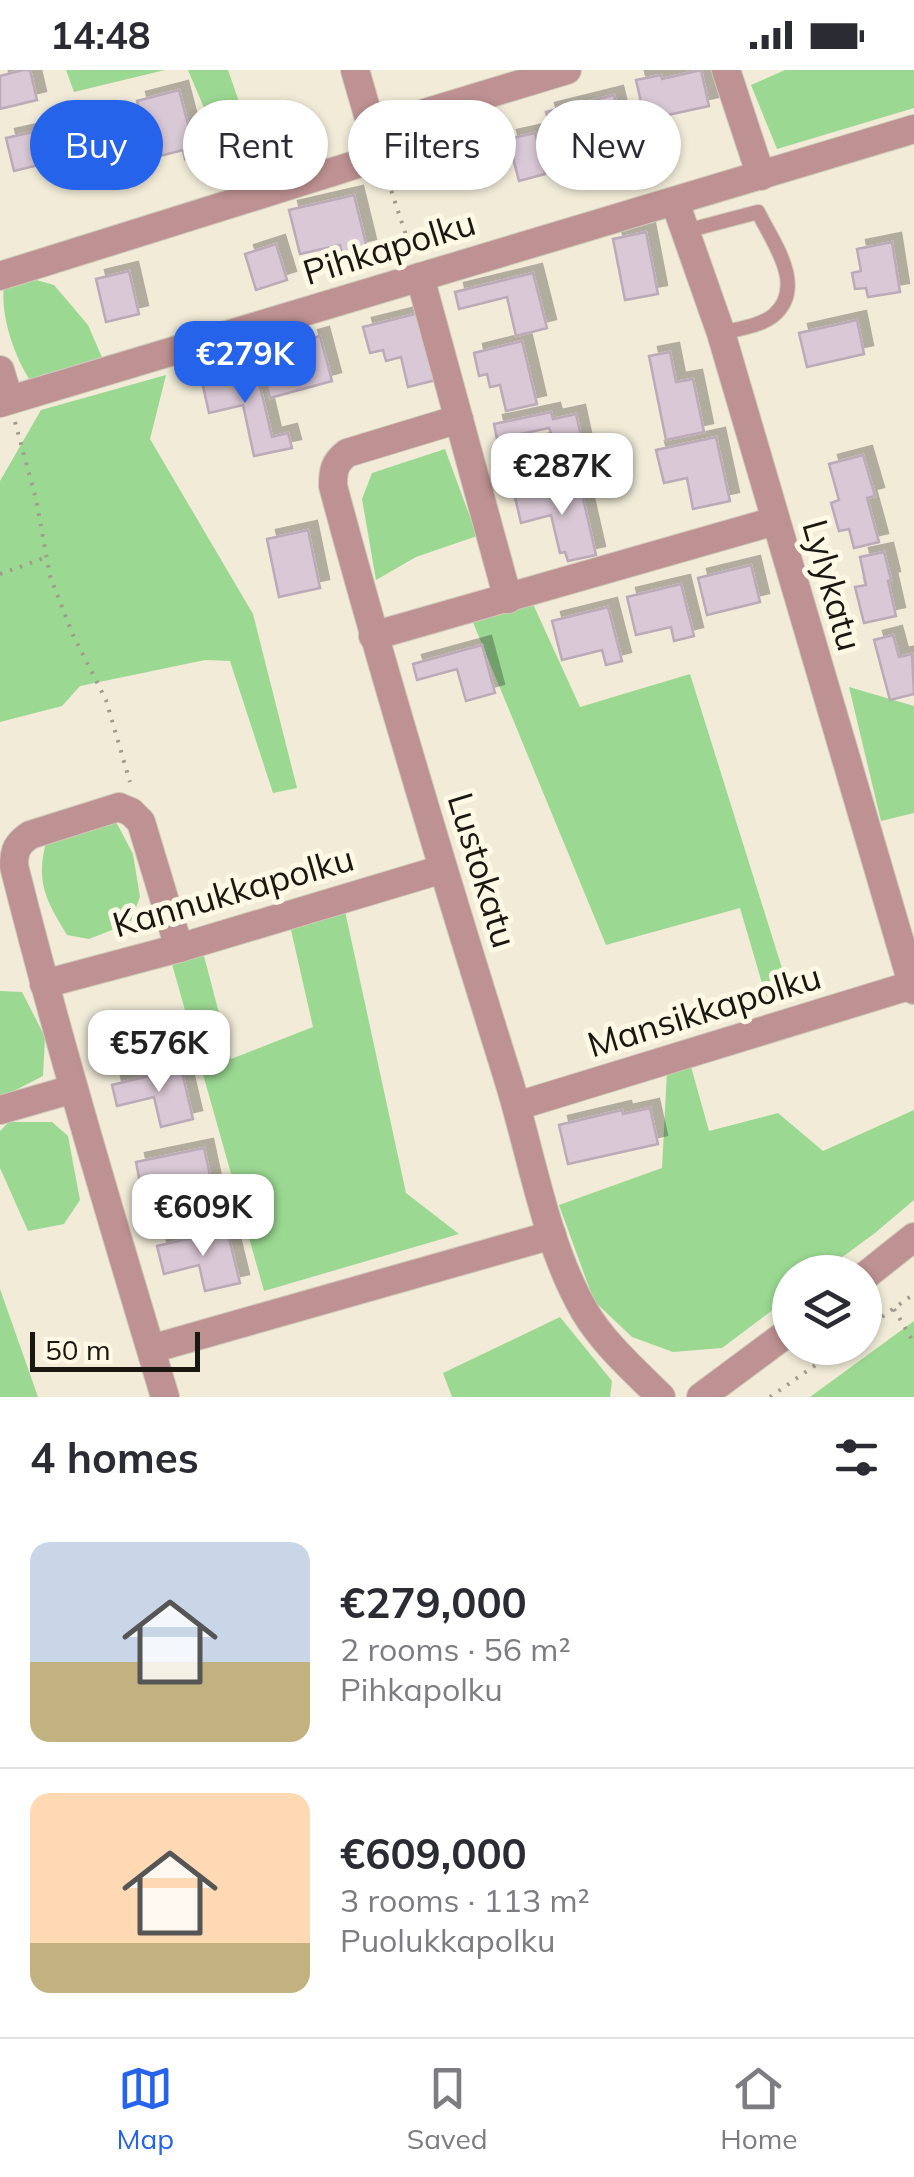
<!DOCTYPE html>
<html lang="en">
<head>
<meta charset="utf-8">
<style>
  :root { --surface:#fff; --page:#f2f2f3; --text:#2b2b33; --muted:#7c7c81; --line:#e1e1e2; --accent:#2563eb }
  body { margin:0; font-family:Mulish,sans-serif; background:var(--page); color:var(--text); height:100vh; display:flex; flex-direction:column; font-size:38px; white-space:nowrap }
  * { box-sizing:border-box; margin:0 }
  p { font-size:32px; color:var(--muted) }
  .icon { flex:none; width:55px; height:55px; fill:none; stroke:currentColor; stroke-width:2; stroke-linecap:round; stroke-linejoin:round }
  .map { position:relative; height:1327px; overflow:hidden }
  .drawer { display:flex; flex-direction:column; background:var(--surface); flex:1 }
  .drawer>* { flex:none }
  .guide { position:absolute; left:30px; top:30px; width:855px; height:90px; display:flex; gap:20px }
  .buttons { position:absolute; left:772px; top:1185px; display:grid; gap:20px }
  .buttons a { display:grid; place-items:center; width:110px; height:110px; border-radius:50%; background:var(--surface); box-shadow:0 2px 8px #0004; font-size:50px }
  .scale { position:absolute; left:30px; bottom:25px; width:170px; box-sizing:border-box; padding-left:10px; border:5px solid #191710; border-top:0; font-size:28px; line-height:35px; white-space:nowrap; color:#191710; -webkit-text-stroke:8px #fef9e5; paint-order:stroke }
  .price { position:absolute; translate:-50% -85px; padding:0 22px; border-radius:20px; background:#fff; color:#222; font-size:32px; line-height:65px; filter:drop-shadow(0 2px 5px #0008) }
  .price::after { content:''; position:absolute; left:50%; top:60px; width:30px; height:22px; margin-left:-15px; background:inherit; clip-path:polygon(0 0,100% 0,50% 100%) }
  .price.selected { background:var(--accent); color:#fff }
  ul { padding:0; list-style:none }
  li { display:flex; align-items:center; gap:30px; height:250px; padding:0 30px }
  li+li { border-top:2px solid var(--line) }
  li span { display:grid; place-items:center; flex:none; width:280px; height:200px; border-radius:20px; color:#555 }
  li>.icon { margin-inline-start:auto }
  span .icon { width:120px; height:120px; fill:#fffc; stroke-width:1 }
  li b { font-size:42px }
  h2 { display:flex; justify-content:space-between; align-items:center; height:120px; padding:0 30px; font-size:42px }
  .chip { padding:0 35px; border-radius:45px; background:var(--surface); box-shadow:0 2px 8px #0004; font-size:35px; line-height:90px }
  .chip.selected { background:var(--accent); color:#fff }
  .status { display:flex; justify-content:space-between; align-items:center; height:70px; padding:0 50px; background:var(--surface); direction:ltr }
  .status svg { height:28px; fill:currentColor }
  .tabs { display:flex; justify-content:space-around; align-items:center; height:140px; border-top:2px solid var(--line); background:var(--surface); font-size:28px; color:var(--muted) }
  .tabs a { display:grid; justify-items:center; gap:5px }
  .tabs .selected { color:var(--accent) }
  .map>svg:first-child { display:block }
</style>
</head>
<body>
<div class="status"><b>14:48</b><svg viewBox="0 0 49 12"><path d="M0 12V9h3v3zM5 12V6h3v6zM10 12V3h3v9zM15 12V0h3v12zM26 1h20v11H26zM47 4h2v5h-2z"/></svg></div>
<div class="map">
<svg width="914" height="1327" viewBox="0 0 914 1327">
  <defs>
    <filter id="shadow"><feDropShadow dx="9" dy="-9" stdDeviation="0" flood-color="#0004"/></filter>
  </defs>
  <rect width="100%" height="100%" fill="#f1ebd8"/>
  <g fill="#9bd992">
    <path d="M 66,0 L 165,0 L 74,22 Z"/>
    <path d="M 188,0 L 228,0 L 261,95 L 231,102 Z"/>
    <path d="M 785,0 L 914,0 L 914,38 L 777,79 L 751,15 Z"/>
    <path d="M 36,210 L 54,215 L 88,255 L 104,292 L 33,315 C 15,289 0,247 4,215 Z"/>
    <path d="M 166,305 L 150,369 L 253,544 L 297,718 L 273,723 L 230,591 L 205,590 L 80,616 L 62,636 L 0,652 L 0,411 L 41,340 Z"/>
    <path d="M 445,379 L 477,466 L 416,487 L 376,510 L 362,429 L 372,403 Z"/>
    <path d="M 533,534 L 580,637 L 690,604 L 791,927 L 769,937 L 740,838 L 606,875 L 472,550 Z"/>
    <path d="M 849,617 L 914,636 L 914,743 L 881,751 Z"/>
    <path d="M 114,748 L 133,784 L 140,827 L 130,853 L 89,869 L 67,865 C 45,829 35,811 47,769 Z"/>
    <path d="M 345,841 L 406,1123 L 459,1164 L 264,1221 L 172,894 L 204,886 L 231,989 L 313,957 L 291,860 Z"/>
    <path d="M 0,921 L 22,922 L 45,967 L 43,1006 L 0,1028 Z"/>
    <path d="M 690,993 L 709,1061 L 778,1043 L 823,1081 L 914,1040 L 914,1130 L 875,1163 L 822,1202 L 790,1202 L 790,1227 L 722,1278 L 673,1282 L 632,1267 L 594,1231 L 559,1135 L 662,1098 L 667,1001 Z"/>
    <path d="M 9,1052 L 52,1052 L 68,1066 L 80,1130 L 64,1154 L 28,1161 L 0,1098 L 0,1061 Z"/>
    <path d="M 0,1219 L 38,1327 L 0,1327 Z"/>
    <path d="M 560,1247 L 612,1311 L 610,1327 L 452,1327 L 443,1303 Z"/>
    <path d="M 914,1251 L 914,1327 L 810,1327 Z"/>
  </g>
  <g fill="#d9c8d5" stroke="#bbaab7" stroke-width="2.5" filter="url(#shadow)">
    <path d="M 23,0 L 30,0 L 37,30 L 0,39 L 0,6 Z"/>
    <path d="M 701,0 L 709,36 L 645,50 L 636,10 L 661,5 L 662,9 Z"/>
    <path d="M 179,20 L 196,85 L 185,89 L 183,80 L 152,88 L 137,31 Z"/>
    <path d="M 614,25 L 624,66 L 557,83 L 546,42 Z"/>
    <path d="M 51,58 L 59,90 L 14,101 L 6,68 Z"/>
    <path d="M 535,63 L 545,104 L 519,111 L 508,69 Z"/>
    <path d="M 354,125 L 367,178 L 342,184 L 340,175 L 300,184 L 289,140 Z"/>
    <path d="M 646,162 L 658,224 L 625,230 L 613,169 Z"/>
    <path d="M 892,172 L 900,222 L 868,227 L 866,218 L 855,219 L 852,203 L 861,201 L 857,179 Z"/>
    <path d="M 276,174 L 287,210 L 256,220 L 245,184 Z"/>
    <path d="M 129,201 L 139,244 L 106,252 L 96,209 Z"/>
    <path d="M 533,203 L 547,258 L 516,266 L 507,227 L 459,239 L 455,222 Z"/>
    <path d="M 419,243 L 436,310 L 408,317 L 401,287 L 386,291 L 383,280 L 370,283 L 363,257 Z"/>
    <path d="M 857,250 L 864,284 L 807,297 L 799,263 Z"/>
    <path d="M 320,266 L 332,311 L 270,328 L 260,290 L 311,275 L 309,269 Z"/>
    <path d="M 522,271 L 537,334 L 506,341 L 500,315 L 490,317 L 487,304 L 479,306 L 474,283 Z"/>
    <path d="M 670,282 L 676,312 L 693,309 L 704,362 L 666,370 L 649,286 Z"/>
    <path d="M 255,295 L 272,367 L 288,363 L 292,378 L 254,386 L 243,335 L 209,343 L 201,307 Z"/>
    <path d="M 551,342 L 553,349 L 576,344 L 587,394 L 560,400 L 557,386 L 549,387 L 544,365 L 551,363 L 549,358 L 497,369 L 494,354 Z"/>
    <path d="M 716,367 L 730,431 L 693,439 L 687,408 L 664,413 L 656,380 Z"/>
    <path d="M 863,385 L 875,426 L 867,428 L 879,472 L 854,478 L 849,459 L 839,461 L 831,433 L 839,430 L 829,394 Z"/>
    <path d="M 579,411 L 596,485 L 568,491 L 565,482 L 560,483 L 551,445 L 521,453 L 515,427 Z"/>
    <path d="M 308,460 L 320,518 L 279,527 L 267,469 Z"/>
    <path d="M 884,482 L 891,510 L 888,511 L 896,546 L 864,553 L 855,517 L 866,515 L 860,487 Z"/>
    <path d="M 751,495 L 760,532 L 707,545 L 698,508 Z"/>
    <path d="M 681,514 L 694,566 L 674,571 L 671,557 L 636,565 L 627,527 Z"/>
    <path d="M 608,537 L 622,591 L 606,595 L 602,580 L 562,590 L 552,551 Z"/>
    <path d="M 893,565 L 899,587 L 912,584 L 914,624 L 890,630 L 874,570 Z"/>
    <path d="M 482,575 L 495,623 L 466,631 L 457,599 L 417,610 L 413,594 Z"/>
    <path d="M 181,998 L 193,1049 L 161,1057 L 154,1027 L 117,1036 L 112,1015 Z"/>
    <path d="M 650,1038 L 658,1074 L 568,1094 L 559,1055 L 622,1040 L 623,1044 Z"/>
    <path d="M 204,1078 L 215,1129 L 182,1136 L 177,1111 L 141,1118 L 136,1092 Z"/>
    <path d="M 227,1160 L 240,1213 L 205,1221 L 199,1195 L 164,1204 L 157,1176 Z"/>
  </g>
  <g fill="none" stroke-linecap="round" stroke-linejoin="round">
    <defs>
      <path id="service" d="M 686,161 L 758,142 C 772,171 807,216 774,245 C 761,256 737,259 721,263"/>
      <g id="minor">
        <path d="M 355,0 L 372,59 L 567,0"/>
        <path d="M 726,0 L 761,106"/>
        <path d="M 675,132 L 721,263 L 914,920"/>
        <path d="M 0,206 L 380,87 L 372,59"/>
        <path d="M 420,207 L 508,529"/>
        <path d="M 0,300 L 9,330"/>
        <path d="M 0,333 L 914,59"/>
        <path d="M 459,349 L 347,383 C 334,393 333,401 333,416 C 386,614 446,810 507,1005 C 531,1081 545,1174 585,1242 C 604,1274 635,1301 661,1327"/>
        <path d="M 373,566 L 775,451"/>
        <path d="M 44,914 L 179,878 L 443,799"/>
        <path d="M 517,1036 L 912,915"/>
        <path d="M 0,1040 L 73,1019"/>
        <path d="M 151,1279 L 552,1165"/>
        <path d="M 165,1327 C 112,1151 59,975 14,796 C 14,780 17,774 30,765 L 119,737 L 131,742 L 141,752 L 179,878"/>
      </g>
      <g id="tertiary">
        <path d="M 865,1206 L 914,1167"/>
        <path d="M 701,1327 L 790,1261"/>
      </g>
    </defs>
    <use href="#service" stroke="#cec9b8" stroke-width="16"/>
    <use href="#minor" stroke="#cec9b8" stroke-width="30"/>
    <use href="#tertiary" stroke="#cec9b8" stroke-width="30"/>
    <g stroke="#a09b8d" stroke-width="4" stroke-dasharray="2.5 8" stroke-linecap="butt">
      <path d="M 388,111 L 412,183"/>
      <path d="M 15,352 L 36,429 L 50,506 L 73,565 L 106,630 L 130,712"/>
      <path d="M 0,504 L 47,487"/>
      <path d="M 894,1239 L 914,1273"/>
      <path d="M 865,1259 L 914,1224"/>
      <path d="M 770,1327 L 840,1278"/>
    </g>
    <use href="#service" stroke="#be9192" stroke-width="14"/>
    <use href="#minor" stroke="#be9192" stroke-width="28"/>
    <use href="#tertiary" stroke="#be9192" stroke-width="28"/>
  </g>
  <g text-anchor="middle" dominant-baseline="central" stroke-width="10" stroke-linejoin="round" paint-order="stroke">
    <g font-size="35" fill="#191710" stroke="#fef9e5">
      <text transform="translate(389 177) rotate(-17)">Pihkapolku</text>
      <text transform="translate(833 515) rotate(74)">Lylykatu</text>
      <text transform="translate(483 800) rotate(73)">Lustokatu</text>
      <text transform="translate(233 821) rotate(-16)">Kannukkapolku</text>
      <text transform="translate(704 940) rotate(-17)">Mansikkapolku</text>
    </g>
  </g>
</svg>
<div class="buttons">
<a><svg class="icon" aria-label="layers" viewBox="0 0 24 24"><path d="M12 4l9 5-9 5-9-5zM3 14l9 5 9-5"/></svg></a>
</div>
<div class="scale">50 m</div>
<b class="price selected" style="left:245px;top:336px">€279K</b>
<b class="price" style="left:562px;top:448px">€287K</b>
<b class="price" style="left:159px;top:1025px">€576K</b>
<b class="price" style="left:203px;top:1189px">€609K</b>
<div class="guide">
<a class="chip selected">Buy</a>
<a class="chip">Rent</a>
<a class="chip">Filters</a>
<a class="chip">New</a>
</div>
</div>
<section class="drawer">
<h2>4 homes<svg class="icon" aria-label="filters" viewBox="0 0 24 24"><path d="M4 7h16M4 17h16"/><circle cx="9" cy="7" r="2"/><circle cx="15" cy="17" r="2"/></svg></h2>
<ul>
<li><span style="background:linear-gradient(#c9d6e8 60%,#c2b280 0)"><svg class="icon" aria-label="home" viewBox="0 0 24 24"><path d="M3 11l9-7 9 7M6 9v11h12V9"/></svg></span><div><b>€279,000</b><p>2 rooms · 56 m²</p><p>Pihkapolku</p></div></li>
<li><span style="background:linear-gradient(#ffd9b3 75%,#c2b280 0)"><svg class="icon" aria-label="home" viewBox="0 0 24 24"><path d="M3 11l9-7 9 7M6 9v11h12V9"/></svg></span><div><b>€609,000</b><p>3 rooms · 113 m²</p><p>Puolukkapolku</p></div></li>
</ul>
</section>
<nav class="tabs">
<a class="selected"><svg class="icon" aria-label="map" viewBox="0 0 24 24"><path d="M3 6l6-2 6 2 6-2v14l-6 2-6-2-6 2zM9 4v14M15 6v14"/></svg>Map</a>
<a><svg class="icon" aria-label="saved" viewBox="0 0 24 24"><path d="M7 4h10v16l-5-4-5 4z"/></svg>Saved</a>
<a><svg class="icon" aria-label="home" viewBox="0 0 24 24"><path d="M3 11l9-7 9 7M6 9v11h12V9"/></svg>Home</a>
</nav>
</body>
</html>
